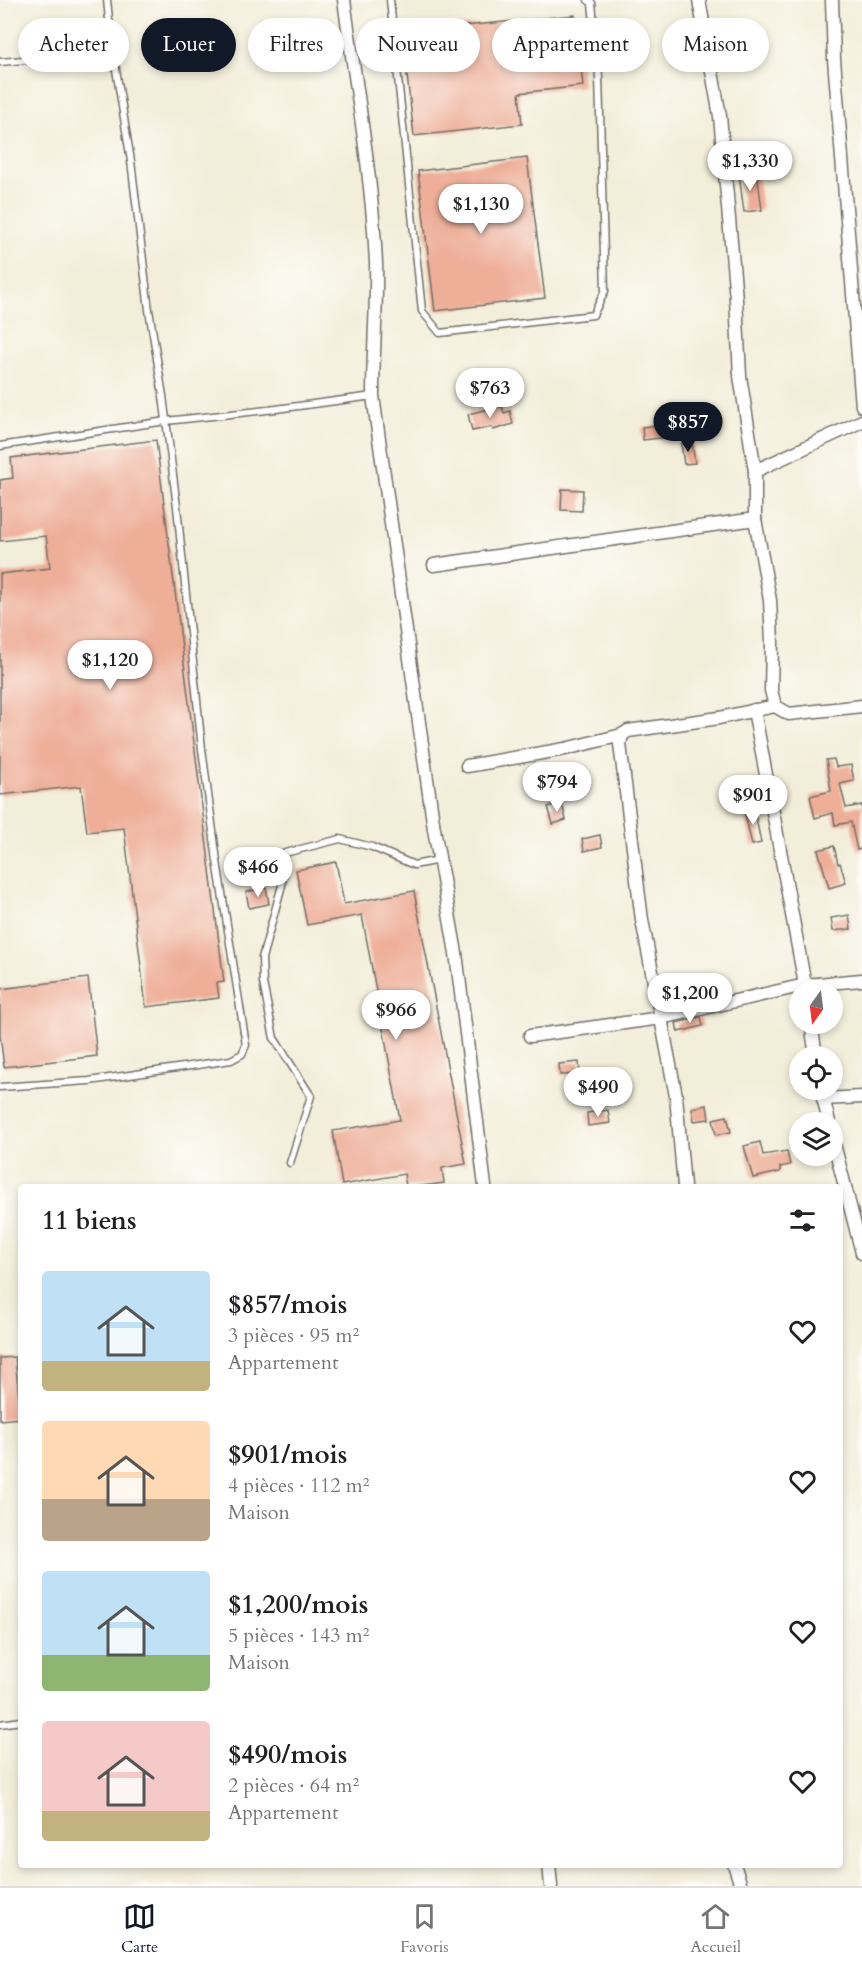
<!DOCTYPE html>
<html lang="fr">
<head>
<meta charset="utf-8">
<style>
  :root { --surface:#fff; --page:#f2f2f2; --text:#202124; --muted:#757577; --line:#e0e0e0; --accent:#111827 }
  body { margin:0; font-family:Cardo,serif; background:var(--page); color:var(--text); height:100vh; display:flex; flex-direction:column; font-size:22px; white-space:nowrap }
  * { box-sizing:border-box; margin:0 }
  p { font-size:20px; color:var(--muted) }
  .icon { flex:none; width:33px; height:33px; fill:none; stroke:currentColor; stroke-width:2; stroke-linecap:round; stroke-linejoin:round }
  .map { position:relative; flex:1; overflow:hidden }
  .drawer { position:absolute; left:18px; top:1184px; width:825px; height:684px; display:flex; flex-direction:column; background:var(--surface); border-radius:6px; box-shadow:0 3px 9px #0003 }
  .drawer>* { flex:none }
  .guide { position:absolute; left:18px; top:18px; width:826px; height:54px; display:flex; gap:12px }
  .needle { width:39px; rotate:194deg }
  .controls { position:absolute; left:789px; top:980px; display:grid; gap:12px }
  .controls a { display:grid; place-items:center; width:54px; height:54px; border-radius:50%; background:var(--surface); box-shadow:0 3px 9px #0003; font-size:30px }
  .price { position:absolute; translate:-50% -51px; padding:0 14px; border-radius:21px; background:#fff; color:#222; font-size:20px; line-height:39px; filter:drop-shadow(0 2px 3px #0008) }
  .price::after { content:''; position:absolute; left:50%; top:36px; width:18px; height:14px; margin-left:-9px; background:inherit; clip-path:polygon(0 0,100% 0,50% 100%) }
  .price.current { background:var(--accent); color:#fff }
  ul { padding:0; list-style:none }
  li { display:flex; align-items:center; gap:18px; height:150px; padding:0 24px }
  li span { display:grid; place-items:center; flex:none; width:168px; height:120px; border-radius:6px; color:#555 }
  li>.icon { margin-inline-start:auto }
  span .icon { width:72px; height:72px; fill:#fffc; stroke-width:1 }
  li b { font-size:26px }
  h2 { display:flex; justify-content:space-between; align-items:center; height:72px; padding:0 24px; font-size:26px }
  .chip { padding:0 21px; border-radius:27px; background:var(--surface); box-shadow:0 3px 9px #0003; font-size:21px; line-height:54px }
  .chip.current { background:var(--accent); color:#fff }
  .tab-bar { display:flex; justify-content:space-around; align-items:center; height:84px; border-top:2px solid var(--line); background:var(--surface); font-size:16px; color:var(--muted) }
  .tab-bar a { display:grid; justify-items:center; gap:3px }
  .tab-bar .current { color:var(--accent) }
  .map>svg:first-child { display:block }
</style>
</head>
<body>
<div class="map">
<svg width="862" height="1886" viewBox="0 0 862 1886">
  <rect width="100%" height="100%" fill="#fdfcf7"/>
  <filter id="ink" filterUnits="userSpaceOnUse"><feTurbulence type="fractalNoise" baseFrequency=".0167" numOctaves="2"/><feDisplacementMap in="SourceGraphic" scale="12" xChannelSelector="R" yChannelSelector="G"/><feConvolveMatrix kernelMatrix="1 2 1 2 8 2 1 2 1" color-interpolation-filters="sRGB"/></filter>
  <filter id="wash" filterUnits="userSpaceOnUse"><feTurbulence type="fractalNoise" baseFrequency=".008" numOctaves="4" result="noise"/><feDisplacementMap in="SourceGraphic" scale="24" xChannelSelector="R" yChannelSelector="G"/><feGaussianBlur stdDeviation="1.35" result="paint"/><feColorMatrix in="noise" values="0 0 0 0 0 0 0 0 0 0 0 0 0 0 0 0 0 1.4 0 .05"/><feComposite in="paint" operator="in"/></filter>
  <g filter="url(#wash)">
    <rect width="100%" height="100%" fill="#f3eeda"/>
    <g id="blocks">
      <g fill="#eeae98">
        <path d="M 575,15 L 583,86 L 519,93 L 522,124 L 414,136 L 402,32 Z"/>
        <path d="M 527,158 L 545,298 L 435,311 L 418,171 Z"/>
        <path d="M 757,172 L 762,210 L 744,212 L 739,174 Z"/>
        <path d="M 502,406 L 504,413 L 510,411 L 513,424 L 493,430 L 492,427 L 472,431 L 468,414 Z"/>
        <path d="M 667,424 L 669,437 L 643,440 L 642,427 Z"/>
        <path d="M 156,440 L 224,982 L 217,983 L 219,998 L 146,1007 L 124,828 L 87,832 L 81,786 L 0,795 L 0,574 L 50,568 L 46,536 L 0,541 L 0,480 L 13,478 L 11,458 Z"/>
        <path d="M 692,442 L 695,463 L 684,464 L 681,444 Z"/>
        <path d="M 562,489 L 583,490 L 582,511 L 561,510 Z"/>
        <path d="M 834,759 L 836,767 L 851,765 L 854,781 L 840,784 L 846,808 L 862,805 L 862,849 L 857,850 L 851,822 L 835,825 L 833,813 L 815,818 L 810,796 L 831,791 L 826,760 Z"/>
        <path d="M 572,776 L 576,796 L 553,800 L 550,781 Z"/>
        <path d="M 562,803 L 566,820 L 553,824 L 548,807 Z"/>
        <path d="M 754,808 L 761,843 L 752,845 L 744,810 Z"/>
        <path d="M 600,835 L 602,847 L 584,851 L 582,839 Z"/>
        <path d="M 834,846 L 838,864 L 840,863 L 846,883 L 829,888 L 818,850 Z"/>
        <path d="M 336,862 L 344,904 L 414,891 L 466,1164 L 442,1168 L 444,1183 L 422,1186 L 406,1186 L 404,1174 L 342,1185 L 333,1131 L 400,1120 L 362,915 L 307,925 L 296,870 Z"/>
        <path d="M 266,888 L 269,904 L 249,908 L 246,892 Z"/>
        <path d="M 849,915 L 851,929 L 833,931 L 831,918 Z"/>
        <path d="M 88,978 L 97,1056 L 4,1067 L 0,1035 L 0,989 Z"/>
        <path d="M 701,1017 L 703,1026 L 678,1032 L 676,1023 Z"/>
        <path d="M 579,1062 L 580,1074 L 560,1075 L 559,1064 Z"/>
        <path d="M 707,1105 L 709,1119 L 694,1121 L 692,1108 Z"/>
        <path d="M 608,1110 L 610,1123 L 588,1126 L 587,1113 Z"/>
        <path d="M 727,1116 L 731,1132 L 716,1135 L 713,1119 Z"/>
        <path d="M 760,1142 L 763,1155 L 787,1151 L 790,1165 L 780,1167 L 780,1172 L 753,1178 L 744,1146 Z"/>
        <path d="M 15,1357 L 21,1418 L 0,1420 L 0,1358 Z"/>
      </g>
    </g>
  </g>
  <g filter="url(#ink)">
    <use href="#blocks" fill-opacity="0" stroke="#716f68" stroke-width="1.5"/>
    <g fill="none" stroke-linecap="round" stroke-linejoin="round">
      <defs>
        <g id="service">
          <path d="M 390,0 L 422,311 L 440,333 L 593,315 L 605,291 L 599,77 L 592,3 L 588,0"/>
          <path d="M 0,62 L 113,53"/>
          <path d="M 0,446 L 166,421 L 276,409 L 373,396"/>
          <path d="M 0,1087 L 89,1081 L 231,1060 L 242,1054 L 246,1045 L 217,861 L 202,749 L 177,507 L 163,396 L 149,310 L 131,161 L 111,39 L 107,0"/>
          <path d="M 290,1163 L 311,1096 L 274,1038 L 263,983 L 262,958 L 282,885 L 285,853 L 340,839 L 372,847 L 414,865 L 439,860"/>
          <path d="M 0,1724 L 21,1721"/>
        </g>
        <g id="minor">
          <path d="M 344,0 C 356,87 372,175 376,263 C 377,308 373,351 373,396 L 434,829 L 456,953 L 485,1186"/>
          <path d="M 699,0 L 720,116 L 736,299 L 740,376 L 755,471 L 755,519 L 770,600 L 772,642 L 771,690 L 775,706 L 789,714 L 862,706"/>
          <path d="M 832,0 L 834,59 L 862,406"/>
          <path d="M 755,471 L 862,421"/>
          <path d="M 434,565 L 755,519"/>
          <path d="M 754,710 L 806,990"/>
          <path d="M 622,735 L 620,744 L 642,920 L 676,1096 L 684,1186"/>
          <path d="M 467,766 L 565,749 L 622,735 L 628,731 L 719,718 L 775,706"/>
          <path d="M 811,1023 L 816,1056"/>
          <path d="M 530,1036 L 661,1018 L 805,985 L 862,980"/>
          <path d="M 821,1089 L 829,1122"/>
          <path d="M 823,1099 L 862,1097"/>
          <path d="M 832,1136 L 862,1253"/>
          <path d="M 549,1864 L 551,1886"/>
          <path d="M 734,1864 L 741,1886"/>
        </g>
      </defs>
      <use href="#service" stroke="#716f68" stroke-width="9"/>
      <use href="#minor" stroke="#716f68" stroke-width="15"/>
      <use href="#service" stroke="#fff" stroke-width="6"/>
      <use href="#minor" stroke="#fff" stroke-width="12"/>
    </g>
  </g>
</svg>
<div class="controls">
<a><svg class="needle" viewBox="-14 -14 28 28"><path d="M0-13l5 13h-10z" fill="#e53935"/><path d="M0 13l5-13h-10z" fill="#757577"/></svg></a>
<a><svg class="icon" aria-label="locate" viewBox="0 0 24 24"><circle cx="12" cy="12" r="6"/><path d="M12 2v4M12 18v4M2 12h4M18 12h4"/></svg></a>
<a><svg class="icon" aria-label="layers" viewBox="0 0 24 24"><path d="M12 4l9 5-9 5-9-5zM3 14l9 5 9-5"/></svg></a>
</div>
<b class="price" style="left:750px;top:192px">$1,330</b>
<b class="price" style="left:481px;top:235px">$1,130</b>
<b class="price" style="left:490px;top:419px">$763</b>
<b class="price current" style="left:688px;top:453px">$857</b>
<b class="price" style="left:110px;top:691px">$1,120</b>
<b class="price" style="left:557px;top:813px">$794</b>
<b class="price" style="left:753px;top:826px">$901</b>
<b class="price" style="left:258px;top:898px">$466</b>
<b class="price" style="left:690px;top:1024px">$1,200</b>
<b class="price" style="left:396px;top:1041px">$966</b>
<b class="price" style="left:598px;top:1118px">$490</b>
<div class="guide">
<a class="chip">Acheter</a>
<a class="chip current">Louer</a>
<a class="chip">Filtres</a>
<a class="chip">Nouveau</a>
<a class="chip">Appartement</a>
<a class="chip">Maison</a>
</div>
<section class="drawer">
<h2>11 biens<svg class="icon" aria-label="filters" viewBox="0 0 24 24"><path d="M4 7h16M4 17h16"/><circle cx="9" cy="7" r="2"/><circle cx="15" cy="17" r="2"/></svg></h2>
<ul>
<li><span style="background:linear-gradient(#bfe0f5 75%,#c2b280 0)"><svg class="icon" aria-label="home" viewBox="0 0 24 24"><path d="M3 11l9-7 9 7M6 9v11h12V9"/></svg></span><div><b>$857/mois</b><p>3 pièces · 95 m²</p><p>Appartement</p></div><svg class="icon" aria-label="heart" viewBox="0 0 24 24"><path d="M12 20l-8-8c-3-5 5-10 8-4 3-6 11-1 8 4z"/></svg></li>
<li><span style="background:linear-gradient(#ffd9b3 65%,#b9a48a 0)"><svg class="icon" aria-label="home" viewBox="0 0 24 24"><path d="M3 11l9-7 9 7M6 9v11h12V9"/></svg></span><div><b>$901/mois</b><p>4 pièces · 112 m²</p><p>Maison</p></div><svg class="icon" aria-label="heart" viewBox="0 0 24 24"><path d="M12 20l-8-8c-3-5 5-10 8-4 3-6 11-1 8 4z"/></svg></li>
<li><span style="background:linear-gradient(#bfe0f5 70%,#8fb573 0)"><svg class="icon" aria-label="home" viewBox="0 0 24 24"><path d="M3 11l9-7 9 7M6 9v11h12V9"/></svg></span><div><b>$1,200/mois</b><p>5 pièces · 143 m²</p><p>Maison</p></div><svg class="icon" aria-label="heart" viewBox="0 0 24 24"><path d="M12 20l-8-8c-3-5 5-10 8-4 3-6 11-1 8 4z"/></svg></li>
<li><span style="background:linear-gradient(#f6c9c9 75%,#c2b280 0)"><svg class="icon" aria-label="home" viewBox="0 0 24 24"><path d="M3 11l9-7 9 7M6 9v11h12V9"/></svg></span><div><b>$490/mois</b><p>2 pièces · 64 m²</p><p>Appartement</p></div><svg class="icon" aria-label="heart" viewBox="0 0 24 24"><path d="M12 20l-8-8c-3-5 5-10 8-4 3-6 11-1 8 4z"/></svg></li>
</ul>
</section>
</div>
<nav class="tab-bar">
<a class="current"><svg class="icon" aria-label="map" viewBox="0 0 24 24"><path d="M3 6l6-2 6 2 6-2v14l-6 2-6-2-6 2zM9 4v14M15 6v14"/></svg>Carte</a>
<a><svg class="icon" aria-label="saved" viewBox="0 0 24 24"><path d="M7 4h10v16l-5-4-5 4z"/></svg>Favoris</a>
<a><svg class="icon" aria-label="home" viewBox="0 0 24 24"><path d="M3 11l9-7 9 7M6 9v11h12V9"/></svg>Accueil</a>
</nav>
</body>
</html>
